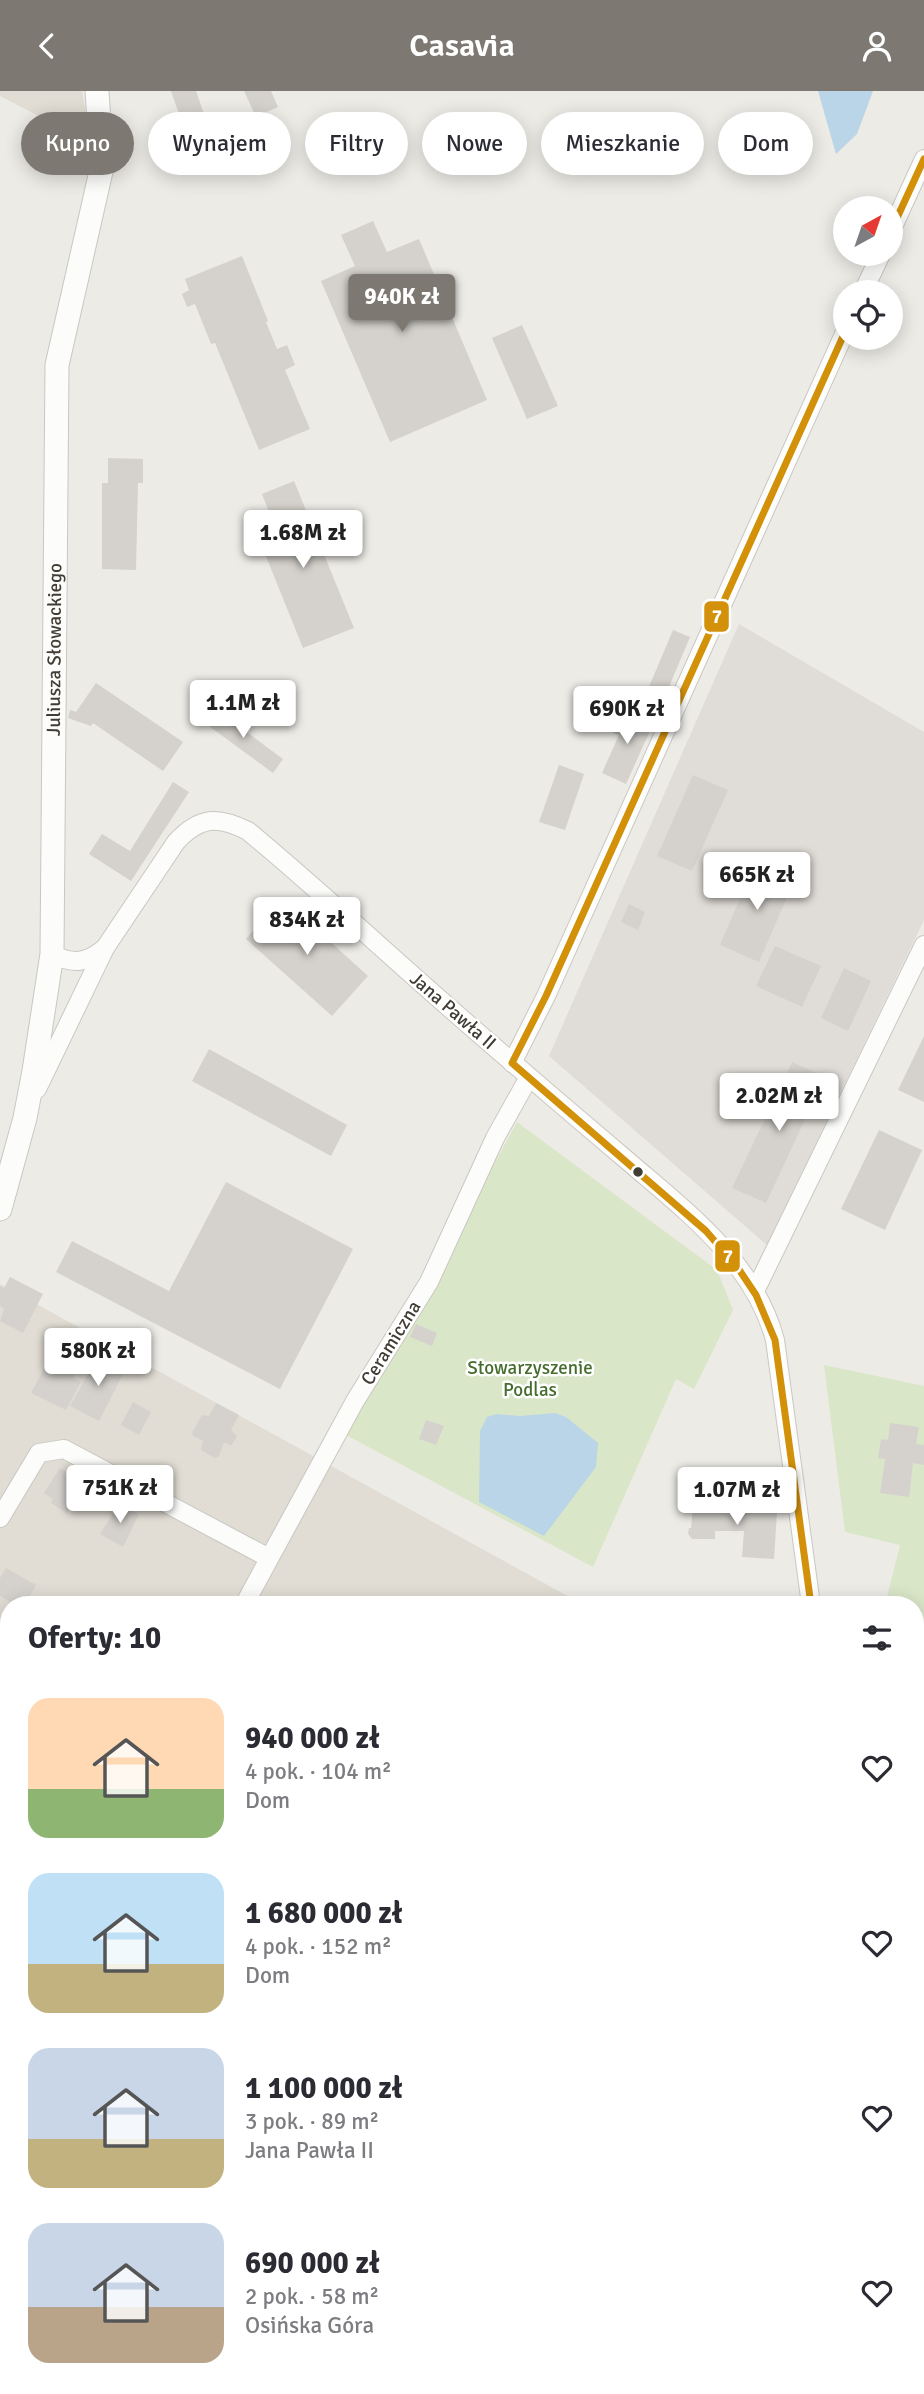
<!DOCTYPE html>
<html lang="pl">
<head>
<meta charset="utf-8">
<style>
  :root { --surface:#fff; --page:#f2f2f3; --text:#2b2b33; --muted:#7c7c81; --accent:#7d7972 }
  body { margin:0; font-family:Signika,sans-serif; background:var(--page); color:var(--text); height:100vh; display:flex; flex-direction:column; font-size:26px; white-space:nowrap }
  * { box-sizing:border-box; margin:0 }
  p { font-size:23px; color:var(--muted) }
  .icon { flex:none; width:38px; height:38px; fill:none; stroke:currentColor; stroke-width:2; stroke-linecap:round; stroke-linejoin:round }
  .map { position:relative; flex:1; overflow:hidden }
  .side { position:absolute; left:0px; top:1505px; width:924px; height:798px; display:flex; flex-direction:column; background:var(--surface); border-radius:28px 28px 0 0; box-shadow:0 4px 18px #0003 }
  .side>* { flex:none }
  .guide { position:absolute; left:21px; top:21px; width:882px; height:63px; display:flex; gap:14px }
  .needle { width:46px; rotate:40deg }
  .fabs { position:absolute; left:833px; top:105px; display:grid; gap:14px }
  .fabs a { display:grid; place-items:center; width:70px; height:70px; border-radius:50%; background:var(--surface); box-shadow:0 4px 18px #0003; font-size:35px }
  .price { position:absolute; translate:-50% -60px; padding:0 16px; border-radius:7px; background:#fff; color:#222; font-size:23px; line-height:46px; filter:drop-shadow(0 2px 4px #0008) }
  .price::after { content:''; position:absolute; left:50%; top:42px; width:21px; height:16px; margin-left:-10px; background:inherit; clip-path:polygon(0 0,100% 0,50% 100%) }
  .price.current { background:var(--accent); color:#fff }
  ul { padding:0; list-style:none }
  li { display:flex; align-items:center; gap:21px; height:175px; padding:0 28px }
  li span { display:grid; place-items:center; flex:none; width:196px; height:140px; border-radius:21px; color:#555 }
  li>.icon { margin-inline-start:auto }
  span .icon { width:84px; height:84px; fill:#fffc; stroke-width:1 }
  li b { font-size:30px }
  h2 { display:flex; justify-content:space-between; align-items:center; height:84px; padding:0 28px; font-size:30px }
  .tag { padding:0 24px; border-radius:32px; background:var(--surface); box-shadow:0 4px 18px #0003; font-size:24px; line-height:63px }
  .tag.current { background:var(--accent); color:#fff }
  header { display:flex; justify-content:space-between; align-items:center; height:91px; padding:0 28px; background:var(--accent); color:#fff; font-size:32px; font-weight:600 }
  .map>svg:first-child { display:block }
</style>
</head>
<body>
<header><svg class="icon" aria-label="back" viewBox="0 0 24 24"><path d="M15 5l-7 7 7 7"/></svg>Casavia<svg class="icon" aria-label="person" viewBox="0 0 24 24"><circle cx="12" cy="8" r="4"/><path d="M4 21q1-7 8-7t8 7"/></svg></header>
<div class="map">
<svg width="924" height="2303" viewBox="0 0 924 2303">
  <rect width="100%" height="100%" fill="#edebe6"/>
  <g fill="#e1ddd4">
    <path d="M 0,0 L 82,0 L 91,52 L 0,5 Z"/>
    <path d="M 0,1193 L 584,1514 L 9,1514 L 9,2294 L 915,2294 L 915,1764 L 924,1765 L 924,2303 L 0,2303 Z"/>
  </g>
  <path fill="#e0dcd7" d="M 739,533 L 924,641 L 924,829 L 767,1154 L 549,965 Z"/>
  <g fill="#dae6c8">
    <path d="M 517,1031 L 717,1179 L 733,1219 L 694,1298 L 676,1288 L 593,1476 L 346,1344 Z"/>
    <path d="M 824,1274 L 924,1295 L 924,1584 L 915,1583 L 915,1514 L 885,1514 L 900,1454 L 845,1441 Z"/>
    <path d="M 924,1605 L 924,1737 L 915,1735 L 915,1617 Z"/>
  </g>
  <g fill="#bad5e7">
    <path d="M 818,0 L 873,0 L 857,43 L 836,63 Z"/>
    <path d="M 555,1322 L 566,1326 L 598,1352 L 596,1376 L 544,1445 L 479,1411 L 480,1340 L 487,1326 L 497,1323 L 520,1325 Z"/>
  </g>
  <g fill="#d5d2cd">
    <path d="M 171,0 L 196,0 L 207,32 L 185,40 Z"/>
    <path d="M 244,0 L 271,0 L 278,16 L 256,26 Z"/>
    <path d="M 239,30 L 246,47 L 227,55 L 221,38 Z"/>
    <path d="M 373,130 L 387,161 L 419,148 L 487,309 L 390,351 L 321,190 L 355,175 L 341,144 Z"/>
    <path d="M 242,165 L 268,230 L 266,231 L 277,258 L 287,254 L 295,274 L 285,279 L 310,338 L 259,359 L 215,252 L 211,253 L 195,213 L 187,216 L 182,203 L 189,199 L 185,188 Z"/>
    <path d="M 522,234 L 558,315 L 527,328 L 492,247 Z"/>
    <path d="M 108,367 L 143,368 L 143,392 L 138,392 L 136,479 L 102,478 L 102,392 L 108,392 Z"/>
    <path d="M 294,390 L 354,537 L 303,557 L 261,453 L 279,446 L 262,403 Z"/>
    <path d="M 673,539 L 690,546 L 663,610 L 646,603 Z"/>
    <path d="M 96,592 L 183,651 L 163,680 L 93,632 L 91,635 L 68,627 L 70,619 L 76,621 Z"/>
    <path d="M 213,616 L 283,668 L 273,682 L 202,630 Z"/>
    <path d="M 623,619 L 653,633 L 626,693 L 602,682 L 619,644 L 613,642 Z"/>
    <path d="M 559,674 L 584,683 L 565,739 L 539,731 Z"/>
    <path d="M 693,684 L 728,699 L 692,780 L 657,765 Z"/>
    <path d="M 173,691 L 189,701 L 131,790 L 89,763 L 102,743 L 130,760 Z"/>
    <path d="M 756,770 L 795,788 L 759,871 L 720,854 Z"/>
    <path d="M 282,807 L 368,885 L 332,925 L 246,848 Z"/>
    <path d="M 629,813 L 645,821 L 638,839 L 621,831 Z"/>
    <path d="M 775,855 L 821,875 L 802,916 L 756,895 Z"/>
    <path d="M 844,877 L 871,890 L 848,940 L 821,927 Z"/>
    <path d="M 924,945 L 924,1011 L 898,999 Z"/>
    <path d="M 209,958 L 347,1034 L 331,1065 L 192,990 Z"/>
    <path d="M 792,971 L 825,986 L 766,1112 L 732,1097 Z"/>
    <path d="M 879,1039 L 922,1059 L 885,1139 L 841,1118 Z"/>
    <path d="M 226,1091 L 353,1158 L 280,1298 L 56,1181 L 72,1150 L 169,1200 Z"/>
    <path d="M 10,1186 L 43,1203 L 23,1242 L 0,1230 L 4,1218 L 0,1215 L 0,1195 L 4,1197 Z"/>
    <path d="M 416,1233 L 437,1242 L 432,1255 L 410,1246 Z"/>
    <path d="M 61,1246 L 87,1261 L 73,1287 L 81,1291 L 66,1319 L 31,1302 Z"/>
    <path d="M 99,1263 L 126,1277 L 99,1330 L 70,1315 Z"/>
    <path d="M 133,1311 L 151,1321 L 139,1344 L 121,1334 Z"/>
    <path d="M 216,1312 L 239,1324 L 231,1339 L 237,1345 L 231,1355 L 224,1351 L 219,1365 L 215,1367 L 201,1359 L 203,1350 L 193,1345 L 192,1342 L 202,1324 L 209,1325 Z"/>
    <path d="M 426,1329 L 444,1335 L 436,1354 L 419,1348 Z"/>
    <path d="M 890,1332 L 919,1336 L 916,1353 L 924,1354 L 924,1374 L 913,1372 L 909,1406 L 880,1402 L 885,1368 L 878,1367 L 881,1348 L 888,1349 Z"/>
    <path d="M 60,1377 L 70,1383 L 71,1379 L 80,1383 L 76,1389 L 84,1394 L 67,1422 L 51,1412 L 53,1408 L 44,1402 Z"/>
    <path d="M 706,1406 L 715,1407 L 715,1413 L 757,1415 L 756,1419 L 777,1421 L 774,1468 L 742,1466 L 744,1440 L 715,1440 L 715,1448 L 692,1448 L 688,1443 L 689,1437 L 691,1437 L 693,1417 L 705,1418 Z"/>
    <path d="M 120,1412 L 139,1423 L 123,1456 L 100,1443 Z"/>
    <path d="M 6,1477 L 36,1494 L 28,1508 L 22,1504 L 16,1514 L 0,1505 L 0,1487 Z"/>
    <path d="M 679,1507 L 699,1508 L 699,1514 L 678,1514 Z"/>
    <path d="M 915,1842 L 924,1843 L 924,1869 L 915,1869 Z"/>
    <path d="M 915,1889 L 924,1890 L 924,1918 L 915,1917 Z"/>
    <path d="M 915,1927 L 924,1928 L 924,1953 L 915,1952 Z"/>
    <path d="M 920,2023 L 924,2024 L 924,2050 L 915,2049 L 915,2036 L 919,2036 Z"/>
    <path d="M 603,2296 L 631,2300 L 631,2303 L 582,2303 L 583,2297 L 603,2299 Z"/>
  </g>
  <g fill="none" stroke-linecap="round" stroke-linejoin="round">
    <defs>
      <g id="minor">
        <path d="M 891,140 L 924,68"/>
        <path d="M 863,201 L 881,163"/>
        <path d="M 52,863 C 73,874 87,872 105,857"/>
        <path d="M 512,972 L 546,905 L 845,241"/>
        <path d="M 37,998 L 105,857 L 176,751 C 200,725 218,725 248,740 C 338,815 423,896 512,971 C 551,1005 590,1038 629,1071 C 687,1121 754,1171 775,1249 L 811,1514"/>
        <path d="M 755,1200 L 924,854"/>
        <path d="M 0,1427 L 39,1362 L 64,1358 L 269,1467"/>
        <path d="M 244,1514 L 355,1310 L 429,1191 L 495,1047 L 529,986"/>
        <path d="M 0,1988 L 9,1972"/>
        <path d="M 913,2294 L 915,2303"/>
        <path d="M 0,2301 L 2,2303"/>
      </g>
      <g id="tertiary">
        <path id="s1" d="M 0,1118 L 25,1027 L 34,980 L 52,863 L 57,274 L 102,76 L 97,0"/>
      </g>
    </defs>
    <use href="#minor" stroke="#c9c7c2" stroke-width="20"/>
    <use href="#tertiary" stroke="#c9c7c2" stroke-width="25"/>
    <use href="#minor" stroke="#fcfcfb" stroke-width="18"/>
    <use href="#tertiary" stroke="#fcfcfb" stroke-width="23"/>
    <defs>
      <g id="bus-1">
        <path d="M 891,140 L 924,68"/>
        <path d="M 811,1514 L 775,1249 L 756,1204 L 738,1177 L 706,1140 L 512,972 L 546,905 L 845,241"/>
      </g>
    </defs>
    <use href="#bus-1" stroke="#fff" stroke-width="12"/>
    <use href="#bus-1" stroke="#d3910a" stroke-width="7"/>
  </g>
  <circle fill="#413c34" stroke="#fff" stroke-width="2.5" cx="638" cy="1081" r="6"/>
  <g text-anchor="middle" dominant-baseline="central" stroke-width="5" stroke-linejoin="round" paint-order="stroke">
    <g font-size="19" fill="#413c34" stroke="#fff">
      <text stroke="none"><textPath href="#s1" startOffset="565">Juliusza Słowackiego</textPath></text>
      <text transform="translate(453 920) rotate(41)">Jana Pawła II</text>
      <text transform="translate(391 1252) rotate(-58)">Ceramiczna</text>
    </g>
    <g font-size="19" fill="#456c2d" stroke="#fff">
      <text x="530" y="1277">Stowarzyszenie<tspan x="530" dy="22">Podlas</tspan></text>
    </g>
  </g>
  <g stroke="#fff" stroke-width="2.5">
    <rect x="703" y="509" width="27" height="33" rx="7" fill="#d3910a"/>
    <rect x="714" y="1148" width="27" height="34" rx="7" fill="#d3910a"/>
  </g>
  <g font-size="19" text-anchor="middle" font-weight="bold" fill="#fff">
    <text x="717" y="532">7</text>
    <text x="728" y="1172">7</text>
  </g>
</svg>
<div class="fabs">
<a><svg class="needle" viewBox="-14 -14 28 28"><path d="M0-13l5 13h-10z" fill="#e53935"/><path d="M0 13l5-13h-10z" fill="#7c7c81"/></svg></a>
<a><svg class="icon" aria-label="locate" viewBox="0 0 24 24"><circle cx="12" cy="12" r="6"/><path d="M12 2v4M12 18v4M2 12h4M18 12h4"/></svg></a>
</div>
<b class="price current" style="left:402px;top:243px">940K zł</b>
<b class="price" style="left:303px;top:479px">1.68M zł</b>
<b class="price" style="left:243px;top:649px">1.1M zł</b>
<b class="price" style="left:627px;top:655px">690K zł</b>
<b class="price" style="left:757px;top:821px">665K zł</b>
<b class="price" style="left:307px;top:866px">834K zł</b>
<b class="price" style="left:779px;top:1042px">2.02M zł</b>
<b class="price" style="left:98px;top:1297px">580K zł</b>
<b class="price" style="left:120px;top:1434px">751K zł</b>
<b class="price" style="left:737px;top:1436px">1.07M zł</b>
<div class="guide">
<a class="tag current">Kupno</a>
<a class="tag">Wynajem</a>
<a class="tag">Filtry</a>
<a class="tag">Nowe</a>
<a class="tag">Mieszkanie</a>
<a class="tag">Dom</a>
</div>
<section class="side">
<h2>Oferty: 10<svg class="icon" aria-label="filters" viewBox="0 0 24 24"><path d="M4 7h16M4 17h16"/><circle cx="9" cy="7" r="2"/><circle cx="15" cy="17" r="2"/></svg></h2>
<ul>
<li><span style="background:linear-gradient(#ffd9b3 65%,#8fb573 0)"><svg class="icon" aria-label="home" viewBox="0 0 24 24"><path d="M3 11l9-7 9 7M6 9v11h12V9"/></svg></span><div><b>940 000 zł</b><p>4 pok. · 104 m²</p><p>Dom</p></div><svg class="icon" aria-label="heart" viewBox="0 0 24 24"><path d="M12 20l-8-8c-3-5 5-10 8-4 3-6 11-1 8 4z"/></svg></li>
<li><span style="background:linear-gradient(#bfe0f5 65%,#c2b280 0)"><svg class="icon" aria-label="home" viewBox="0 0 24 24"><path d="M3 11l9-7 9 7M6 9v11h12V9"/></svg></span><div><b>1 680 000 zł</b><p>4 pok. · 152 m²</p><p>Dom</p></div><svg class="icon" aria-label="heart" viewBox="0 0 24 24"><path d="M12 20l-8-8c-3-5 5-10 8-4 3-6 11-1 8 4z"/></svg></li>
<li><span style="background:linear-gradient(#c9d6e8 65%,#c2b280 0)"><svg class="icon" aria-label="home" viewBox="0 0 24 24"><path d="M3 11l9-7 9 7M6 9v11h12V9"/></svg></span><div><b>1 100 000 zł</b><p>3 pok. · 89 m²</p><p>Jana Pawła II</p></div><svg class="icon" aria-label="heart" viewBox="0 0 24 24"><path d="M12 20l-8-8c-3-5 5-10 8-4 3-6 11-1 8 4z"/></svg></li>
<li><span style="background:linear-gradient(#c9d6e8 60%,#b9a48a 0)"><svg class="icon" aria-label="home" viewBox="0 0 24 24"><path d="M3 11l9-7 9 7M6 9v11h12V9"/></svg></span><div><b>690 000 zł</b><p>2 pok. · 58 m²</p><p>Osińska Góra</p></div><svg class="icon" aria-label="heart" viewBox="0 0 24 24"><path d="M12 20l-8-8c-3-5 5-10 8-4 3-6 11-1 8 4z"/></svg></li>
</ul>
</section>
</div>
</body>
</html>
